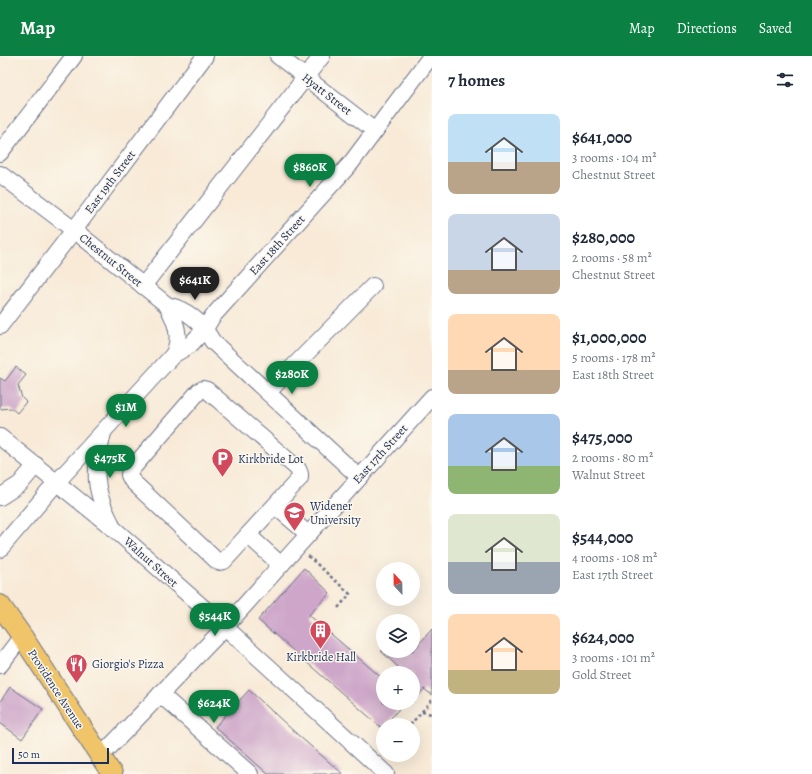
<!DOCTYPE html>
<html lang="en">
<head>
<meta charset="utf-8">
<style>
  :root { --surface:#fff; --page:#f2f2f3; --text:#1f2937; --muted:#747a83; --accent:#0b8043 }
  body { margin:0; font-family:Alegreya,serif; background:var(--page); color:var(--text); height:100vh; display:flex; flex-direction:column; font-size:15px; white-space:nowrap }
  * { box-sizing:border-box; margin:0 }
  p { font-size:13px; color:var(--muted) }
  .icon { flex:none; width:22px; height:22px; fill:none; stroke:currentColor; stroke-width:2; stroke-linecap:round; stroke-linejoin:round }
  .map { position:relative; flex:1; overflow:hidden }
  .details { display:flex; flex-direction:column; background:var(--surface); width:380px }
  .details>* { flex:none }
  .needle { width:26px; rotate:338deg }
  .tools { position:absolute; left:376px; top:506px; display:grid; gap:8px }
  .tools a { display:grid; place-items:center; width:44px; height:44px; border-radius:50%; background:var(--surface); box-shadow:0 4px 16px #0002; font-size:20px }
  .scale { position:absolute; left:12px; bottom:10px; width:97px; box-sizing:border-box; padding-left:4px; border:2px solid #1b2f5e; border-top:0; font-size:11px; line-height:14px; white-space:nowrap; color:#1b2f5e; -webkit-text-stroke:3px #fbf7ec; paint-order:stroke }
  .price { position:absolute; translate:-50% -34px; padding:0 9px; border-radius:14px; background:var(--accent); color:#fff; font-size:13px; line-height:26px; filter:drop-shadow(0 1px 2px #0008) }
  .price::after { content:''; position:absolute; left:50%; top:24px; width:12px; height:9px; margin-left:-6px; background:inherit; clip-path:polygon(0 0,100% 0,50% 100%) }
  .price.on { background:#222; color:#fff }
  ul { padding:0; list-style:none }
  li { display:flex; align-items:center; gap:12px; height:100px; padding:0 16px }
  li span { display:grid; place-items:center; flex:none; width:112px; height:80px; border-radius:8px; color:#555 }
  li>.icon { margin-inline-start:auto }
  span .icon { width:48px; height:48px; fill:#fffc; stroke-width:1 }
  li b { font-size:17px }
  h2 { display:flex; justify-content:space-between; align-items:center; height:48px; padding:0 16px; font-size:17px }
  header { display:flex; align-items:center; gap:24px; box-sizing:border-box; height:56px; padding:0 20px; background:var(--accent); color:#fff }
  header strong { font-size:19px }
  nav { display:flex; gap:22px; margin-inline-start:auto; font-size:14px }
  main { display:flex; flex:1; min-height:0 }
  .map>svg:first-child { display:block }
</style>
</head>
<body>
<header>
<strong>Map</strong>
<nav><a>Map</a><a>Directions</a><a>Saved</a></nav>
</header>
<main>
<div class="map">
<svg width="432" height="718" viewBox="0 0 432 718">
  <rect width="100%" height="100%" fill="#fbf7ec"/>
  <filter id="ink" filterUnits="userSpaceOnUse"><feTurbulence type="fractalNoise" baseFrequency=".025" numOctaves="2"/><feDisplacementMap in="SourceGraphic" scale="8" xChannelSelector="R" yChannelSelector="G"/><feConvolveMatrix kernelMatrix="1 2 1 2 8 2 1 2 1" color-interpolation-filters="sRGB"/></filter>
  <filter id="wash" filterUnits="userSpaceOnUse"><feTurbulence type="fractalNoise" baseFrequency=".012" numOctaves="4" result="noise"/><feDisplacementMap in="SourceGraphic" scale="16" xChannelSelector="R" yChannelSelector="G"/><feGaussianBlur stdDeviation="0.9" result="paint"/><feColorMatrix in="noise" values="0 0 0 0 0 0 0 0 0 0 0 0 0 0 0 0 0 1.4 0 .05"/><feComposite in="paint" operator="in"/></filter>
  <g filter="url(#wash)">
    <rect width="100%" height="100%" fill="#f8ead7"/>
    <g id="blocks">
      <g fill="#cda6c9">
        <path d="M 16,311 L 26,319 L 18,329 L 22,342 L 26,346 L 17,357 L 11,352 L 0,353 L 0,322 L 5,325 Z"/>
        <path d="M 304,512 L 330,537 L 309,559 L 383,623 L 383,647 L 404,647 L 385,669 L 383,669 L 382,672 L 258,564 Z"/>
        <path d="M 432,573 L 432,639 L 424,633 L 413,646 L 413,617 L 392,617 L 398,611 L 381,595 L 413,595 Z"/>
        <path d="M 10,631 L 43,653 L 22,683 L 0,667 L 0,646 Z"/>
        <path d="M 249,634 L 299,680 L 343,718 L 268,718 L 215,671 Z"/>
      </g>
    </g>
  </g>
  <g filter="url(#ink)">
    <use href="#blocks" fill-opacity="0" stroke="#687088" stroke-width="1"/>
    <g fill="none" stroke-linecap="round" stroke-linejoin="round">
      <defs>
        <g id="minor">
          <path d="M 278,0 L 375,75"/>
          <path d="M 0,97 L 74,0"/>
          <path d="M 0,118 L 74,174 L 167,249 C 189,254 202,267 213,286 L 359,421"/>
          <path d="M 143,230 L 322,0"/>
          <path d="M 167,249 C 175,264 183,282 173,299"/>
          <path d="M 0,270 L 74,174 L 205,0"/>
          <path d="M 203,333 L 207,334 L 298,413 L 300,418 L 300,422 L 224,505 L 218,506 L 132,425 L 129,419 L 130,415 L 199,335 Z"/>
          <path d="M 268,336 L 373,230"/>
          <path d="M 103,377 C 94,415 93,432 111,467"/>
          <path d="M 0,381 L 113,472 L 225,571 L 386,718"/>
          <path d="M 0,441 L 20,428 L 36,409"/>
          <path d="M 275,450 L 308,478"/>
          <path d="M 248,479 L 281,509"/>
          <path d="M 0,493 L 57,426 L 173,299 L 190,289 L 205,273 L 212,261 L 351,107 L 431,0"/>
          <path d="M 0,609 L 22,580"/>
          <path d="M 160,638 L 250,718"/>
          <path d="M 100,701 L 225,571 L 432,341"/>
        </g>
        <path id="major" d="M 0,549 L 22,580 L 112,718"/>
      </defs>
      <use href="#minor" stroke="#687088" stroke-width="18"/>
      <use href="#major" stroke="#687088" stroke-width="22"/>
      <g stroke="#687088" stroke-width="2.5" stroke-dasharray="3 3" stroke-linecap="butt">
        <path d="M 308,500 L 350,538 L 338,552"/>
        <path d="M 422,656 L 432,658"/>
        <path d="M 410,669 L 432,644"/>
      </g>
      <use href="#minor" stroke="#fff" stroke-width="16"/>
      <use href="#major" stroke="#f0c469" stroke-width="20"/>
    </g>
  </g>
  <defs>
    <symbol id="parking-pin" viewBox="-11 -11 22 30"><path d="M0 17L-7.5 6A9.5 9.5 0 1 1 7.5 6Z" fill="#d1495b" stroke="#fbf7ec"/><path d="M-3.5-5.5H1a3.5 3.5 0 0 1 0 7H-1V5.5H-3.5ZM-1-3.4V-.6H.8a1.4 1.4 0 0 0 0-2.8Z" fill="#fff"/></symbol>
    <symbol id="university-pin" viewBox="-11 -11 22 30"><path d="M0 17L-7.5 6A9.5 9.5 0 1 1 7.5 6Z" fill="#d1495b" stroke="#fbf7ec"/><path d="M0-5L7-2L0 1L-7-2ZM-4 1L0 2.5L4 1V4Q0 6-4 4Z" fill="#fff"/></symbol>
    <symbol id="building-pin" viewBox="-11 -11 22 30"><path d="M0 17L-7.5 6A9.5 9.5 0 1 1 7.5 6Z" fill="#d1495b" stroke="#fbf7ec"/><path d="M-4-6H4V6H1V3H-1V6H-4ZM-2.5-4.3h1.7v1.8h-1.7ZM.8-4.3h1.7v1.8H.8ZM-2.5-1h1.7V.8h-1.7ZM.8-1h1.7V.8H.8Z" fill="#fff"/></symbol>
    <symbol id="restaurant-pin" viewBox="-11 -11 22 30"><path d="M0 17L-7.5 6A9.5 9.5 0 1 1 7.5 6Z" fill="#d1495b" stroke="#fbf7ec"/><path d="M-5-6h1v4h1v-4h1v4h1v-4h1v5L-1.5 .5V6h-2V.5L-5-1ZM5-6V6H3V1.5H1.5Q1.5-4 5-6Z" fill="#fff"/></symbol>
  </defs>
  <g fill-rule="evenodd">
    <use href="#parking-pin" x="210" y="390" width="25" height="34"/>
    <use href="#university-pin" x="282" y="444" width="25" height="34"/>
    <use href="#building-pin" x="308" y="562" width="25" height="34"/>
    <use href="#restaurant-pin" x="64" y="596" width="25" height="34"/>
  </g>
  <g text-anchor="middle" dominant-baseline="central" stroke-width="3" stroke-linejoin="round" paint-order="stroke">
    <g font-size="12" fill="#1b2f5e" stroke="#fbf7ec">
      <text transform="translate(327 38) rotate(38)">Hyatt Street</text>
      <text transform="translate(110 126) rotate(-53)">East 19th Street</text>
      <text transform="translate(277 189) rotate(-48)">East 18th Street</text>
      <text transform="translate(111 204) rotate(39)">Chestnut Street</text>
      <text transform="translate(380 398) rotate(-48)">East 17th Street</text>
      <text transform="translate(151 506) rotate(42)">Walnut Street</text>
      <text transform="translate(56 633) rotate(57)">Providence Avenue</text>
    </g>
    <g font-size="12" fill="#1b2f5e" stroke="#fbf7ec" text-anchor="start">
      <text x="238" y="403">Kirkbride Lot</text>
      <text x="310" y="450">Widener<tspan x="310" dy="14">University</tspan></text>
      <text x="321" y="601" text-anchor="middle">Kirkbride Hall</text>
      <text x="92" y="608">Giorgio's Pizza</text>
    </g>
  </g>
</svg>
<div class="tools">
<a><svg class="needle" viewBox="-14 -14 28 28"><path d="M0-13l5 13h-10z" fill="#e53935"/><path d="M0 13l5-13h-10z" fill="#747a83"/></svg></a>
<a><svg class="icon" aria-label="layers" viewBox="0 0 24 24"><path d="M12 4l9 5-9 5-9-5zM3 14l9 5 9-5"/></svg></a>
<a>+</a>
<a>−</a>
</div>
<div class="scale">50 m</div>
<b class="price" style="left:310px;top:132px">$860K</b>
<b class="price on" style="left:195px;top:245px">$641K</b>
<b class="price" style="left:292px;top:339px">$280K</b>
<b class="price" style="left:126px;top:372px">$1M</b>
<b class="price" style="left:110px;top:423px">$475K</b>
<b class="price" style="left:215px;top:581px">$544K</b>
<b class="price" style="left:214px;top:668px">$624K</b>
</div>
<section class="details">
<h2>7 homes<svg class="icon" aria-label="filters" viewBox="0 0 24 24"><path d="M4 7h16M4 17h16"/><circle cx="9" cy="7" r="2"/><circle cx="15" cy="17" r="2"/></svg></h2>
<ul>
<li><span style="background:linear-gradient(#bfe0f5 60%,#b9a48a 0)"><svg class="icon" aria-label="home" viewBox="0 0 24 24"><path d="M3 11l9-7 9 7M6 9v11h12V9"/></svg></span><div><b>$641,000</b><p>3 rooms · 104 m²</p><p>Chestnut Street</p></div></li>
<li><span style="background:linear-gradient(#c9d6e8 70%,#b9a48a 0)"><svg class="icon" aria-label="home" viewBox="0 0 24 24"><path d="M3 11l9-7 9 7M6 9v11h12V9"/></svg></span><div><b>$280,000</b><p>2 rooms · 58 m²</p><p>Chestnut Street</p></div></li>
<li><span style="background:linear-gradient(#ffd9b3 70%,#b9a48a 0)"><svg class="icon" aria-label="home" viewBox="0 0 24 24"><path d="M3 11l9-7 9 7M6 9v11h12V9"/></svg></span><div><b>$1,000,000</b><p>5 rooms · 178 m²</p><p>East 18th Street</p></div></li>
<li><span style="background:linear-gradient(#a9c7e8 65%,#8fb573 0)"><svg class="icon" aria-label="home" viewBox="0 0 24 24"><path d="M3 11l9-7 9 7M6 9v11h12V9"/></svg></span><div><b>$475,000</b><p>2 rooms · 80 m²</p><p>Walnut Street</p></div></li>
<li><span style="background:linear-gradient(#dfe7d0 60%,#9aa5b1 0)"><svg class="icon" aria-label="home" viewBox="0 0 24 24"><path d="M3 11l9-7 9 7M6 9v11h12V9"/></svg></span><div><b>$544,000</b><p>4 rooms · 108 m²</p><p>East 17th Street</p></div></li>
<li><span style="background:linear-gradient(#ffd9b3 70%,#c2b280 0)"><svg class="icon" aria-label="home" viewBox="0 0 24 24"><path d="M3 11l9-7 9 7M6 9v11h12V9"/></svg></span><div><b>$624,000</b><p>3 rooms · 101 m²</p><p>Gold Street</p></div></li>
</ul>
</section>
</main>
</body>
</html>
